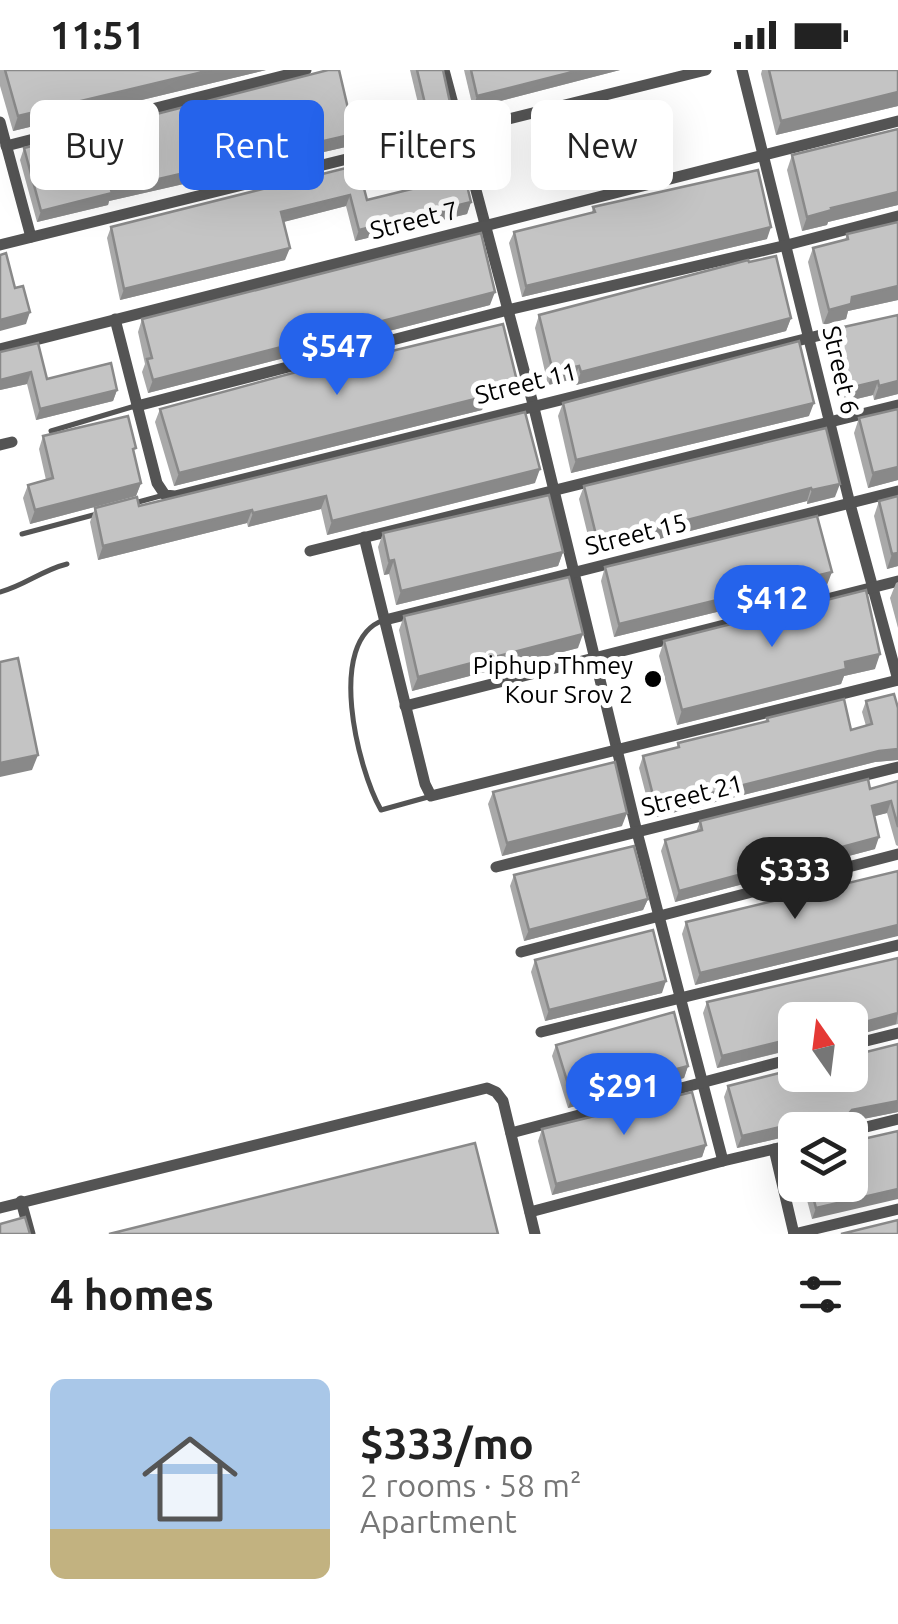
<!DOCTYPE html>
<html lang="en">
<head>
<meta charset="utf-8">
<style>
  :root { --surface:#fff; --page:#f2f2f2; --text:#222; --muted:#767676; --accent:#2563eb }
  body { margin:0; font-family:Ubuntu,sans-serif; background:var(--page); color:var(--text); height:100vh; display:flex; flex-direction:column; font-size:38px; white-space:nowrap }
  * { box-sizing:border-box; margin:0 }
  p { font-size:32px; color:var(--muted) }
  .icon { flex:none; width:55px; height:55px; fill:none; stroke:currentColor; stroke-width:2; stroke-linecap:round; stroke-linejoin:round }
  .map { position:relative; height:1164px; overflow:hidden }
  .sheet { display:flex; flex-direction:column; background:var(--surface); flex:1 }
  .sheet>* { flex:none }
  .top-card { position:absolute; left:30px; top:30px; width:840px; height:90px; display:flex; gap:20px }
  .needle { width:65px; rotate:346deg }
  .tools { position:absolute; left:778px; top:932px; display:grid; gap:20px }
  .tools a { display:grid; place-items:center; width:90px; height:90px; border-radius:15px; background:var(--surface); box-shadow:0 10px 40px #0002; font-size:50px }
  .price { position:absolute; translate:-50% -85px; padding:0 22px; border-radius:35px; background:var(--accent); color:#fff; font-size:32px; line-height:65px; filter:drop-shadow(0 2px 5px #0008) }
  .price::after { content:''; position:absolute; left:50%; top:60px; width:30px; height:22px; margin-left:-15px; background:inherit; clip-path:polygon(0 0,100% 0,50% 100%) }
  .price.selected { background:#222; color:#fff }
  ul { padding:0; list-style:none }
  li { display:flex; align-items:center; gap:30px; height:250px; padding:0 50px }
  li span { display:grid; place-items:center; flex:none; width:280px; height:200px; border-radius:15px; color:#555 }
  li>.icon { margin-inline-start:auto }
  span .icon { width:120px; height:120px; fill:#fffc; stroke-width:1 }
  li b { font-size:42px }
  h2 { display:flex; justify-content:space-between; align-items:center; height:120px; padding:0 50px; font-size:42px }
  .pill { padding:0 35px; border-radius:15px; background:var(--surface); box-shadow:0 10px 40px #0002; font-size:35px; line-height:90px }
  .pill.selected { background:var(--accent); color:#fff }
  .status { display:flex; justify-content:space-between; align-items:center; height:70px; padding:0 50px; background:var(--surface); direction:ltr }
  .status svg { height:28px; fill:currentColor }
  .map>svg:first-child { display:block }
</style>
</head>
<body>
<div class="status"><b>11:51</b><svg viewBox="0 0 49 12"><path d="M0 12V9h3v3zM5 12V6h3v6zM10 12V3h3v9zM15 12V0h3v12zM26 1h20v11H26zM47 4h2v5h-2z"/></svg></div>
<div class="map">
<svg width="898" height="1164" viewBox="0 0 898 1164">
  <rect width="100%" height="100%" fill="#fff"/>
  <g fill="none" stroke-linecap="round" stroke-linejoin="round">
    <g stroke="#545454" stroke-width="5">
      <path d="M 51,361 L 135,336"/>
      <path d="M 131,434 L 164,425"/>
      <path d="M 22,464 L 97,444"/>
      <path d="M 0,522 C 24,516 42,500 67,494"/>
      <path d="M 384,550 C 325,570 358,700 381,740 L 428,727"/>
    </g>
    <g stroke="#545454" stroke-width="11">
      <path d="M 444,0 L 533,334 L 637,762 L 723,1091 L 774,1079 L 794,1164"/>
      <path d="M 742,0 L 850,434 L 898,610"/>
      <path d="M 0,52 L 31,167"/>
      <path d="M 6,76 L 306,0"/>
      <path d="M 0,175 L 706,0"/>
      <path d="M 115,249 L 157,413 L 165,425 L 175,426 L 841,260"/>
      <path d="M 0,279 L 898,51"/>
      <path d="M 137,336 L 508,240 L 787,175 L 898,146"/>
      <path d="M 0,375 L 12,372"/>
      <path d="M 364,467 L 425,714 L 431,726 L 898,610"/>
      <path d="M 310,481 L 898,335"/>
      <path d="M 385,550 L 898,421"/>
      <path d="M 405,636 L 898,511"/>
      <path d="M 496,797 L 898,697"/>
      <path d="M 521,882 L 898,784"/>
      <path d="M 541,962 L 898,875"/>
      <path d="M 850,975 L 898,963"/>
      <path d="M 850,1061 L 898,1049"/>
      <path d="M 511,1063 L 795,988"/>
      <path d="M 774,1079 L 795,1074"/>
      <path d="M 21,1131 L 30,1164"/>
      <path d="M 0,1138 L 487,1018 L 496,1022 L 503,1031 L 535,1164"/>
      <path d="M 530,1142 L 723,1091"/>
      <path d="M 794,1164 L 898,1139"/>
    </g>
  </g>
  <g fill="#a9a9a9">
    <path d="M 0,0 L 266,0 L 13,61 L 0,16 Z"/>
    <path d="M 410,0 L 443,0 L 451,37 L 447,48 L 423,54 Z"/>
    <path d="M 464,0 L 620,0 L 473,38 Z"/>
    <path d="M 762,0 L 898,0 L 898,36 L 776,65 L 761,4 Z"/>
    <path d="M 898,59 L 898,135 L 828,152 L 827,155 L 802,161 L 787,100 L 792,85 Z"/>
    <path d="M 354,64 L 350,76 L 109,131 L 108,135 L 37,152 L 20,90 L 24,78 Z"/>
    <path d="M 431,76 L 471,132 L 467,144 L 355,171 L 346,136 L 283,152 L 285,190 L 120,230 L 107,168 L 111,157 L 358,95 L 367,130 L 433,114 L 427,88 Z"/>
    <path d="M 593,137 L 767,169 L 522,227 L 509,173 L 514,162 L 592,142 Z"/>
    <path d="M 898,152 L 898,230 L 848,241 L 846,249 L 823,255 L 808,192 L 813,178 L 845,170 L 847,164 Z"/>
    <path d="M 749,192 L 791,248 L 786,261 L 576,315 L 574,309 L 548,315 L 535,258 L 539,245 Z"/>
    <path d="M 490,235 L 148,323 L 142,302 L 145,294 L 138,262 L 142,249 Z"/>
    <path d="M 830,260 L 898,324 L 874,330 L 873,325 L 840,333 L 825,274 Z"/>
    <path d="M 0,282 L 47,309 L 117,320 L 113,331 L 36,350 L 27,314 L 0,320 Z"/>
    <path d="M 301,303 L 517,311 L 512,324 L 485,331 L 482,340 L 174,416 L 155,352 L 160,339 Z"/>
    <path d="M 563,333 L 809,346 L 571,403 L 558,346 Z"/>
    <path d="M 898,339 L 898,410 L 868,418 L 854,363 L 859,348 Z"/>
    <path d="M 826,358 L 835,427 L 807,434 L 807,431 L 593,486 L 579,429 L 584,416 Z"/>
    <path d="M 43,366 L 134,384 L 141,413 L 136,426 L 30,454 L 23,428 L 28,415 L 46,410 L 39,379 Z"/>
    <path d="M 535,413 L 327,465 L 321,439 L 248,457 L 247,453 L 98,490 L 90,452 L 95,438 Z"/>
    <path d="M 898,426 L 898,496 L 887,499 L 874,446 L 879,431 Z"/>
    <path d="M 383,463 L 563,482 L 558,496 L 396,535 L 389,504 L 384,505 L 378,477 Z"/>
    <path d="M 605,497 L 827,515 L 614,567 L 601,511 Z"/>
    <path d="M 898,512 L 898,558 L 890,528 L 896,513 Z"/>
    <path d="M 404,546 L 578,578 L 412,621 L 399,560 Z"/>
    <path d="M 664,571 L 875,599 L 844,606 L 841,614 L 677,655 L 659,586 Z"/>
    <path d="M 866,631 L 898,638 L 898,690 L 875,692 L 652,748 L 639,698 L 643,686 L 677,677 L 678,673 L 765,652 L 767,648 L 851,660 L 866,656 L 862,642 Z"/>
    <path d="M 898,711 L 898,776 L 896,775 L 887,743 L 874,746 L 875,779 L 675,832 L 661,781 L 665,770 L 696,762 L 700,751 L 870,719 Z"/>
    <path d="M 493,722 L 622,756 L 502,786 L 488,734 Z"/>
    <path d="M 514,805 L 648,829 L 643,840 L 524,871 L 510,816 Z"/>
    <path d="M 686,852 L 896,866 L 695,915 L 682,864 Z"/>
    <path d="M 898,888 L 898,954 L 850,967 L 850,950 L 795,950 L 795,979 L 717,998 L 703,943 L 707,932 Z"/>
    <path d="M 535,890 L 662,923 L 545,951 L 531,902 Z"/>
    <path d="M 898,974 L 898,1042 L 848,1052 L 841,1059 L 837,1060 L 795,1060 L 795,1066 L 793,1065 L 737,1078 L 724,1027 L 728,1016 Z"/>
    <path d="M 556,975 L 688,996 L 684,1008 L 568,1038 L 552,986 Z"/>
    <path d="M 542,1059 L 706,1075 L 702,1087 L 552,1125 L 538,1071 Z"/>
    <path d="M 803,1115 L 850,1115 L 812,1149 Z"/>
  </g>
  <g fill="#898989">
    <path d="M 211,0 L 266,0 L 13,61 L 18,46 Z"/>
    <path d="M 580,0 L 620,0 L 473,38 L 477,26 Z"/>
    <path d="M 898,22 L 898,36 L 776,65 L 781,51 Z"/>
    <path d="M 451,37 L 447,48 L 423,54 L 427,42 Z"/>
    <path d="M 354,64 L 350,76 L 109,131 L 108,135 L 37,152 L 41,141 L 111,120 Z"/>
    <path d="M 898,122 L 898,135 L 828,152 L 827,155 L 802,161 L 807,147 L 831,138 Z"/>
    <path d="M 350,125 L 346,136 L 276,154 L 281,142 Z"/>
    <path d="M 471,132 L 467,144 L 355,171 L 359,160 Z"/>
    <path d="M 771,157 L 767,169 L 522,227 L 526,216 Z"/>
    <path d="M 290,178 L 285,190 L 120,230 L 124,219 Z"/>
    <path d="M 898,216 L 898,230 L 848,241 L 846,249 L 823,255 L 829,240 L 852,227 Z"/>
    <path d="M 495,222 L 490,235 L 148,323 L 153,310 Z"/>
    <path d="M 30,242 L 26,254 L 0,261 L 0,250 Z"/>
    <path d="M 791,248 L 786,261 L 576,315 L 581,302 Z"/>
    <path d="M 579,296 L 574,309 L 548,315 L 553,302 Z"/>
    <path d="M 31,302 L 27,314 L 0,320 L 0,310 Z"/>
    <path d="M 517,311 L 512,324 L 485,331 L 482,340 L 174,416 L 179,403 Z"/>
    <path d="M 878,311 L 873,325 L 840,333 L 845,319 Z"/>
    <path d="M 898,311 L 898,324 L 874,330 L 879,316 Z"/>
    <path d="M 117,320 L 113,331 L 36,350 L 40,339 Z"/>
    <path d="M 814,333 L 809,346 L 571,403 L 576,390 Z"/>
    <path d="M 898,397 L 898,410 L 868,418 L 873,403 Z"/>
    <path d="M 540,399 L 535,413 L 327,465 L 332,451 Z"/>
    <path d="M 141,413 L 136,426 L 30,454 L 35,440 Z"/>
    <path d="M 840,414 L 835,427 L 807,434 L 812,420 Z"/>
    <path d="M 811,418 L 807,431 L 593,486 L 598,473 Z"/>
    <path d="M 326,426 L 321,439 L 248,457 L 253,443 Z"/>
    <path d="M 252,440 L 247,453 L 98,490 L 103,476 Z"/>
    <path d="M 563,482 L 558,496 L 396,535 L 401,521 Z"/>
    <path d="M 898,483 L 898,496 L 887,499 L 892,484 Z"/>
    <path d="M 394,490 L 389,504 L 384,505 L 389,491 Z"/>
    <path d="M 832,502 L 827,515 L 614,567 L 619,554 Z"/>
    <path d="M 583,564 L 578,578 L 412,621 L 418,607 Z"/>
    <path d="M 880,584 L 875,599 L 844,606 L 841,614 L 677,655 L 682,640 L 845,592 Z"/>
    <path d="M 898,679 L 898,690 L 875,692 L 652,748 L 656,737 L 879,681 Z"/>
    <path d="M 38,685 L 32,700 L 0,707 L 0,693 Z"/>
    <path d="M 891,731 L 887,743 L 868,748 L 872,736 Z"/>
    <path d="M 627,743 L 622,756 L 502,786 L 507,773 Z"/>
    <path d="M 879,767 L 875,779 L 675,832 L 679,821 Z"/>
    <path d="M 648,829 L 643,840 L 524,871 L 529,860 Z"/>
    <path d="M 898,855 L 898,866 L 695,915 L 700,903 Z"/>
    <path d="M 666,911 L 662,923 L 545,951 L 549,940 Z"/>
    <path d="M 898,943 L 896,954 L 850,967 L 850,956 Z"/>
    <path d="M 795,968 L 793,979 L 717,998 L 722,986 Z"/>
    <path d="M 688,996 L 684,1008 L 568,1038 L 572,1027 Z"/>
    <path d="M 898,1031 L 898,1042 L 848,1052 L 841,1059 L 837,1060 L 806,1060 L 807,1057 L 852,1040 Z"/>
    <path d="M 797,1053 L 793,1065 L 737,1078 L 742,1066 Z"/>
    <path d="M 706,1075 L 702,1087 L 552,1125 L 556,1114 Z"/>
    <path d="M 898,1119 L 898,1129 L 812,1149 L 816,1138 Z"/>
  </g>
  <g fill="#c4c4c4" stroke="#898989" stroke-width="2.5">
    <path d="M 5,0 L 211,0 L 18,46 Z"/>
    <path d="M 328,0 L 339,0 L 354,64 L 111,120 L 112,123 L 41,141 L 24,78 Z"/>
    <path d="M 417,0 L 443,0 L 451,37 L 427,42 Z"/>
    <path d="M 471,0 L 580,0 L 477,26 Z"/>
    <path d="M 769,0 L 898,0 L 898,22 L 781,51 Z"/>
    <path d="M 898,59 L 898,122 L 831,138 L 832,140 L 807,147 L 792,85 Z"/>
    <path d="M 456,70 L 471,132 L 359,160 L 350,125 L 281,142 L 290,178 L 124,219 L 111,157 L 358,95 L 367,130 L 440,112 L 431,76 Z"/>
    <path d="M 758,100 L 771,157 L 526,216 L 514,162 L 595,142 L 593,137 Z"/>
    <path d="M 898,152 L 898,216 L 852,227 L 851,234 L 829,240 L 813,178 L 848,169 L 847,164 Z"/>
    <path d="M 481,163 L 495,222 L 153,310 L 147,289 L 152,288 L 142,249 Z"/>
    <path d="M 6,183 L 15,218 L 23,216 L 30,242 L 0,250 L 0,185 Z"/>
    <path d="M 776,186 L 791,248 L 581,302 L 579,296 L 553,302 L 539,245 L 748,190 L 749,192 Z"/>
    <path d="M 898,245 L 898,311 L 879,316 L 878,311 L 845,319 L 830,260 Z"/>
    <path d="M 503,254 L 517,311 L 484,318 L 487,326 L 179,403 L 160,339 L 300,301 L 301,303 Z"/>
    <path d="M 799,271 L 814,333 L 576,390 L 563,333 Z"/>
    <path d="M 38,273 L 47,309 L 111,293 L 117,320 L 40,339 L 31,302 L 0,310 L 0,282 Z"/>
    <path d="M 898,339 L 898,397 L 873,403 L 859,348 Z"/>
    <path d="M 525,342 L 540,399 L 332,451 L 326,426 L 253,443 L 252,440 L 103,476 L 95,438 L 137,427 L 139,436 Z"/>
    <path d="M 128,346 L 136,378 L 133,379 L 141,413 L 35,440 L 28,415 L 53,408 L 43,366 Z"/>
    <path d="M 826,358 L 840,414 L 812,420 L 811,418 L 598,473 L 584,416 Z"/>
    <path d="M 549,425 L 563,482 L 401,521 L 394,490 L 389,491 L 383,463 Z"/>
    <path d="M 898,426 L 898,483 L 892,484 L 879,431 Z"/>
    <path d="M 817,446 L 832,502 L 619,554 L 605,497 Z"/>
    <path d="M 569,507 L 583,564 L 418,607 L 404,546 Z"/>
    <path d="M 866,520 L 880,584 L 845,592 L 846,599 L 682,640 L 664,571 Z"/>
    <path d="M 18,588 L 38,685 L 0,693 L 0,592 Z"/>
    <path d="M 894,624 L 898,638 L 898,679 L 879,681 L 656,737 L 643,686 L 679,677 L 678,673 L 768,651 L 767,648 L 844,629 L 851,660 L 872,654 L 866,631 Z"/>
    <path d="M 615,692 L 627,743 L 507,773 L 493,722 Z"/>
    <path d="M 868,709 L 870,719 L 898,711 L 898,757 L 891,731 L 872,736 L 879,767 L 679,821 L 665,770 L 702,760 L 700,751 Z"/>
    <path d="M 634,776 L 648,829 L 529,860 L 514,805 Z"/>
    <path d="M 898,801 L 898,855 L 700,903 L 686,852 Z"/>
    <path d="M 653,860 L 666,911 L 549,940 L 535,890 Z"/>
    <path d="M 898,888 L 898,943 L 850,956 L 850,950 L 795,950 L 795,968 L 722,986 L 707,932 Z"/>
    <path d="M 674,942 L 688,996 L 572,1027 L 556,975 Z"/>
    <path d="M 898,974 L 898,1031 L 852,1040 L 845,1048 L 807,1057 L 797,1053 L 742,1066 L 728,1016 L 795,999 L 795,1005 L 850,1005 L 850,986 Z"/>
    <path d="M 692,1022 L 706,1075 L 556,1114 L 542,1059 Z"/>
    <path d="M 898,1061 L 898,1119 L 816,1138 L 810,1115 L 850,1115 L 850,1072 Z"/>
    <path d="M 475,1073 L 498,1164 L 109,1164 Z"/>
    <path d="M 25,1147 L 30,1164 L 0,1164 L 0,1154 Z"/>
    <path d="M 898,1150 L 898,1164 L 841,1164 Z"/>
  </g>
  <circle fill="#000" stroke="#fff" stroke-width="4" cx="653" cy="609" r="10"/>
  <g text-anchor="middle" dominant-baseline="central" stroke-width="10" stroke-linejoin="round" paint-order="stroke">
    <g font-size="25" fill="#000" stroke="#fff">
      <text transform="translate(414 150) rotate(-14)">Street 7</text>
      <text transform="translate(841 300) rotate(77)">Street 6</text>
      <text transform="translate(526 313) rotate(-14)">Street 11</text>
      <text transform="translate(636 464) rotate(-14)">Street 15</text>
      <text transform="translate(692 725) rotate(-14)">Street 21</text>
    </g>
    <g font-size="25" fill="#000" stroke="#fff" text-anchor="end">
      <text x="633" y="595">Piphup Thmey<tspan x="633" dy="29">Kour Srov 2</tspan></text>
    </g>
  </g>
</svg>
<div class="tools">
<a><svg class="needle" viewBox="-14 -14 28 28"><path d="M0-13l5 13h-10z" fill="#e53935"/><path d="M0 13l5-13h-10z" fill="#767676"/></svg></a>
<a><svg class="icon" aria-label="layers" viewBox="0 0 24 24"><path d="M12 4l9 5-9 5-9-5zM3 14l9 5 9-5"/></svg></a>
</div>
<b class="price" style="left:337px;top:328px">$547</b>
<b class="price" style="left:772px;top:580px">$412</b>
<b class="price selected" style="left:795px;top:852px">$333</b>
<b class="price" style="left:624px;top:1068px">$291</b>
<div class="top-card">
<a class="pill">Buy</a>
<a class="pill selected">Rent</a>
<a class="pill">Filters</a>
<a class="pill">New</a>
</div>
</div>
<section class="sheet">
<h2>4 homes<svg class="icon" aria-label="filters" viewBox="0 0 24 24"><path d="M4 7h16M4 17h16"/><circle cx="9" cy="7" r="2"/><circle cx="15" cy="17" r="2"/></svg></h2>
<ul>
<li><span style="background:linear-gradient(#a9c7e8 75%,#c2b280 0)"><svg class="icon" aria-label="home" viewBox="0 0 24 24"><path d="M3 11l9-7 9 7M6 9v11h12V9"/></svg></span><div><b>$333/mo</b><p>2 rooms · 58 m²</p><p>Apartment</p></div></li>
</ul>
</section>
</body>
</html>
